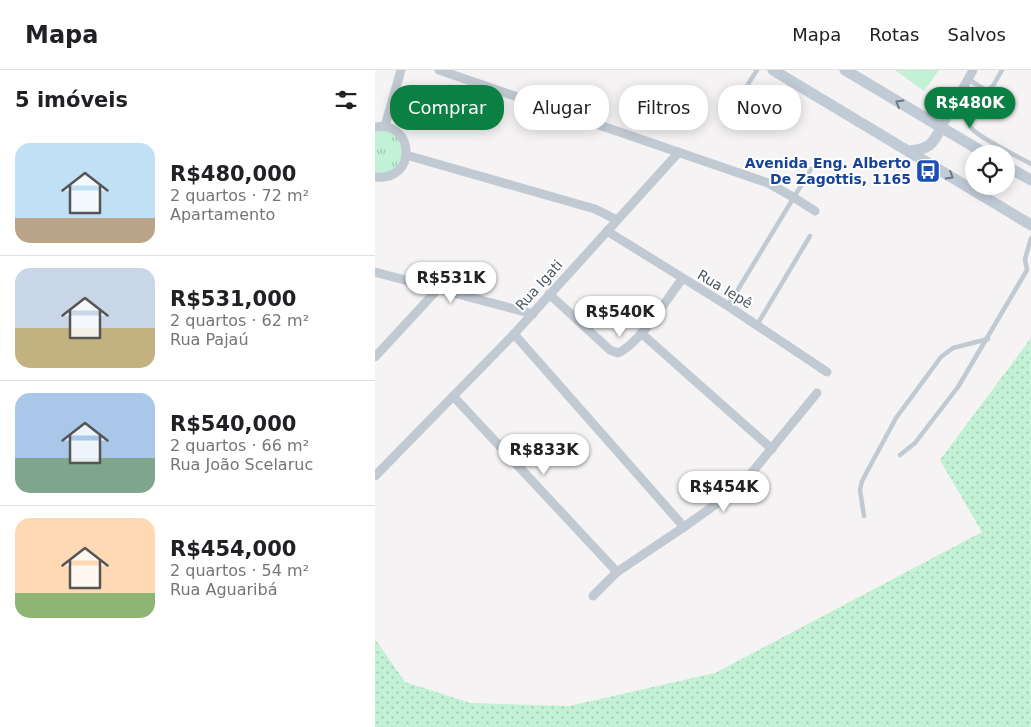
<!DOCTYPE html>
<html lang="pt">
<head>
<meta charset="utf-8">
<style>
  :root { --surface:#fff; --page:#f6f6f6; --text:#202124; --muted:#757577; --line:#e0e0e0; --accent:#0b8043 }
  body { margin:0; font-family:"DejaVu Sans",sans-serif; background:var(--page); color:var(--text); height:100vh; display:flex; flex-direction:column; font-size:19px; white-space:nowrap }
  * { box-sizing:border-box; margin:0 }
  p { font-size:16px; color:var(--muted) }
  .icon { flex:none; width:28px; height:28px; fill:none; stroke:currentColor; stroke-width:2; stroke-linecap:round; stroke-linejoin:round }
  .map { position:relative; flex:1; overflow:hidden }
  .details { display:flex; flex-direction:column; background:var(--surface); width:375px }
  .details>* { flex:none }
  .guide { position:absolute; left:15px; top:15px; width:475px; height:45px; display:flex; gap:10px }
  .fabs { position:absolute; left:590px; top:75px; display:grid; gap:10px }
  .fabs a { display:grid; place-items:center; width:50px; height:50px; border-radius:50%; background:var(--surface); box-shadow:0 2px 12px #0003; font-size:25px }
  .price { position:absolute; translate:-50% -42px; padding:0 11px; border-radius:18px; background:#fff; color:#222; font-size:16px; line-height:32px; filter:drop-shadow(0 1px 2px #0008) }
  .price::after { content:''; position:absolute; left:50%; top:30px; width:15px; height:11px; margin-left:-8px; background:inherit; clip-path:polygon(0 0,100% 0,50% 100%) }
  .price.active { background:var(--accent); color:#fff }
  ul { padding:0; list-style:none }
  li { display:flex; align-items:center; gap:15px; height:125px; padding:0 15px }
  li+li { border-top:1px solid var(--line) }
  li span { display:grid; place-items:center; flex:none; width:140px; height:100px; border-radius:15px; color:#555 }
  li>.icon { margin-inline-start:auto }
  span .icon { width:60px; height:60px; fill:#fffc; stroke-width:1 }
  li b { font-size:21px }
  h2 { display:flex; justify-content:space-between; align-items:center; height:60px; padding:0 15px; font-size:21px }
  .chip { padding:0 18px; border-radius:20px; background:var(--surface); box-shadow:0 2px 12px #0003; font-size:18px; line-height:45px }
  .chip.active { background:var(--accent); color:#fff }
  header { display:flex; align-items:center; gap:30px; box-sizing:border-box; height:70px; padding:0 25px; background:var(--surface); border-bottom:1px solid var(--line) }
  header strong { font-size:24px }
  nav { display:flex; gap:28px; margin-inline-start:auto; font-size:18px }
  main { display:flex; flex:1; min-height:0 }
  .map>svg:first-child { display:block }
</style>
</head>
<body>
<header>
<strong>Mapa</strong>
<nav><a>Mapa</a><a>Rotas</a><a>Salvos</a></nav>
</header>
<main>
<section class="details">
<h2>5 imóveis<svg class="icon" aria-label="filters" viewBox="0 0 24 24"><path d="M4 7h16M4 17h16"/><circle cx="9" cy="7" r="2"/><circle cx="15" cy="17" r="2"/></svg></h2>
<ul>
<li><span style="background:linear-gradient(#bfe0f5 75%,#b9a48a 0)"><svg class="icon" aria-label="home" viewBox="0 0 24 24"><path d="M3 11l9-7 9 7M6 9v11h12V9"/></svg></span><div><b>R$480,000</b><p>2 quartos · 72 m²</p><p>Apartamento</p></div></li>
<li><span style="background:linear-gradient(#c9d6e8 60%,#c2b280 0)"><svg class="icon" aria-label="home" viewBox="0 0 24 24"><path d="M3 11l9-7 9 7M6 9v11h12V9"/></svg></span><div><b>R$531,000</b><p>2 quartos · 62 m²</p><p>Rua Pajaú</p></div></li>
<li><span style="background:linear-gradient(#a9c7e8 65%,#7fa58c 0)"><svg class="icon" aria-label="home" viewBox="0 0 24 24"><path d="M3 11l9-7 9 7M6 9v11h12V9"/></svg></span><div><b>R$540,000</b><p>2 quartos · 66 m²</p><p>Rua João Scelaruc</p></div></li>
<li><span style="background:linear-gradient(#ffd9b3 75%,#8fb573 0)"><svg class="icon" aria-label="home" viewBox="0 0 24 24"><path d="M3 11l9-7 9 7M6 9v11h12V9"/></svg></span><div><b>R$454,000</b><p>2 quartos · 54 m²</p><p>Rua Aguaribá</p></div></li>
</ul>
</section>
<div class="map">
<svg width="656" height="657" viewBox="0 0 656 657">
  <defs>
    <pattern id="grass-dots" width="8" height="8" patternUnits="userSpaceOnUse" patternTransform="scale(1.25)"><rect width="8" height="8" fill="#c3f1d5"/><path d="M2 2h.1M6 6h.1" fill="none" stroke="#a0c6b0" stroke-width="1.8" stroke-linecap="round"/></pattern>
    <pattern id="park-tufts" width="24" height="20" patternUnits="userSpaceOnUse" patternTransform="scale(1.25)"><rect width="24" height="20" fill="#c3f1d5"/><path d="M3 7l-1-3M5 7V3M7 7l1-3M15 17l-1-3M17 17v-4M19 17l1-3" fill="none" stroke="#a0c6b0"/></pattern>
  </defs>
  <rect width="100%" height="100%" fill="#f5f3f3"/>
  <path fill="url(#grass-dots)" d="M 656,268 L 656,657 L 0,657 L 0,569 L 30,612 L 95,633 L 194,636 L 340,603 L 607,462 L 565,390 Z"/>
  <path fill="url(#park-tufts)" d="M 10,56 L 31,75 L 23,101 L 0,107 L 0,57 Z"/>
  <path fill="#c3f1d5" d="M 520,0 L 564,0 L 549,21 Z"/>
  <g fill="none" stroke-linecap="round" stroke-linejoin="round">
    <g stroke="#c1cad2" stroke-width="4.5">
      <path d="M 593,9 L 612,21 L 618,16 L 627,0"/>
      <path d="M 583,27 L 593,31 L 601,38 C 600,42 594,52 595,56 C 598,65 646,88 656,94"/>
      <path d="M 367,54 C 361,48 359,44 360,35 L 382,0"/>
      <path d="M 353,236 L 436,99"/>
      <path d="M 382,255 L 435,166"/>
      <path d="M 525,385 L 540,373 L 583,317 L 652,200 L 650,189 L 656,168"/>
      <path d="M 489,446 L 485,420 L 487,411 L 521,348 L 566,287 L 578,278 L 613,269"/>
    </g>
    <g stroke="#c1cad2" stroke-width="9">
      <path d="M 64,0 L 393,113 L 418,127 L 440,141"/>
      <path d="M 10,56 L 26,0"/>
      <path d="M 0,57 C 40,50 43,112 0,107"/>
      <path d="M 566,58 L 598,0"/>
      <path d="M 31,85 L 220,139 L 242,150"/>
      <path d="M 232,161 L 353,236 L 452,302"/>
      <path d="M 0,202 L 158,244"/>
      <path d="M 174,224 L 235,280 L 243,283 C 265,273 292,229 307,209"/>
      <path d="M 266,263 L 397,379"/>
      <path d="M 139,264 L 309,457"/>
      <path d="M 0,287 L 63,219"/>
      <path d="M 78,326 L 242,502"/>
      <path d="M 0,406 L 139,264 L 304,82"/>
      <path d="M 218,526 L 242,502 L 309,457 L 365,417 L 442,323"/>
    </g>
    <g stroke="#c1cbd6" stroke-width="11">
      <path d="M 398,0 L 656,155"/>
      <path d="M 470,0 L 611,84"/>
      <path d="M 534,81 C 553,79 557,76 566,58"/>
      <path d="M 631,96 L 656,110"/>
    </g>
  </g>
  <defs><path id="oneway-chevron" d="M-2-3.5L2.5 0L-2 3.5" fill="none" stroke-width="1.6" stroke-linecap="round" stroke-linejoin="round" transform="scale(1.25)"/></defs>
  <g stroke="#6e7984">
    <use href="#oneway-chevron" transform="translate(524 33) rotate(-149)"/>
    <use href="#oneway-chevron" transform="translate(575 106) rotate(31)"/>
  </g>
  <defs>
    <symbol id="bus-square" viewBox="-11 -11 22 22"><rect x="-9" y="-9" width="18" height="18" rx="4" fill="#1a4fb4" stroke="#fff"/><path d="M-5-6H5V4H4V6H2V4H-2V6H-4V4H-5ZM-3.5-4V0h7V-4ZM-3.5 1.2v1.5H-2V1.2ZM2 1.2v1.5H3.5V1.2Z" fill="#fff"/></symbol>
  </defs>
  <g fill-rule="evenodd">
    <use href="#bus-square" x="539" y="87" width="28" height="28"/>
  </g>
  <g text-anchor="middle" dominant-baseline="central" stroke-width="4" stroke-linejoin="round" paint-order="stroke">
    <g font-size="14" font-weight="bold" fill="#164399" stroke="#fff" text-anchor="end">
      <text x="536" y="93">Avenida Eng. Alberto<tspan x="536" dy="16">De Zagottis, 1165</tspan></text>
    </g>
    <g font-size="14" fill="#4a5661" stroke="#fff">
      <text transform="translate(164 215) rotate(-48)">Rua Igati</text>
      <text transform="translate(350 219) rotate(31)">Rua Iepê</text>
    </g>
  </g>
</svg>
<div class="fabs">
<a><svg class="icon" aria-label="locate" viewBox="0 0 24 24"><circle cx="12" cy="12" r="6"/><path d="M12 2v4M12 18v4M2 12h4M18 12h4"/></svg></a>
</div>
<b class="price active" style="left:595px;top:59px">R$480K</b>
<b class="price" style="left:76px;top:234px">R$531K</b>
<b class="price" style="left:245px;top:268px">R$540K</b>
<b class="price" style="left:169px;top:406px">R$833K</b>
<b class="price" style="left:349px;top:443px">R$454K</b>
<div class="guide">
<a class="chip active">Comprar</a>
<a class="chip">Alugar</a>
<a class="chip">Filtros</a>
<a class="chip">Novo</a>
</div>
</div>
</main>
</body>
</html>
